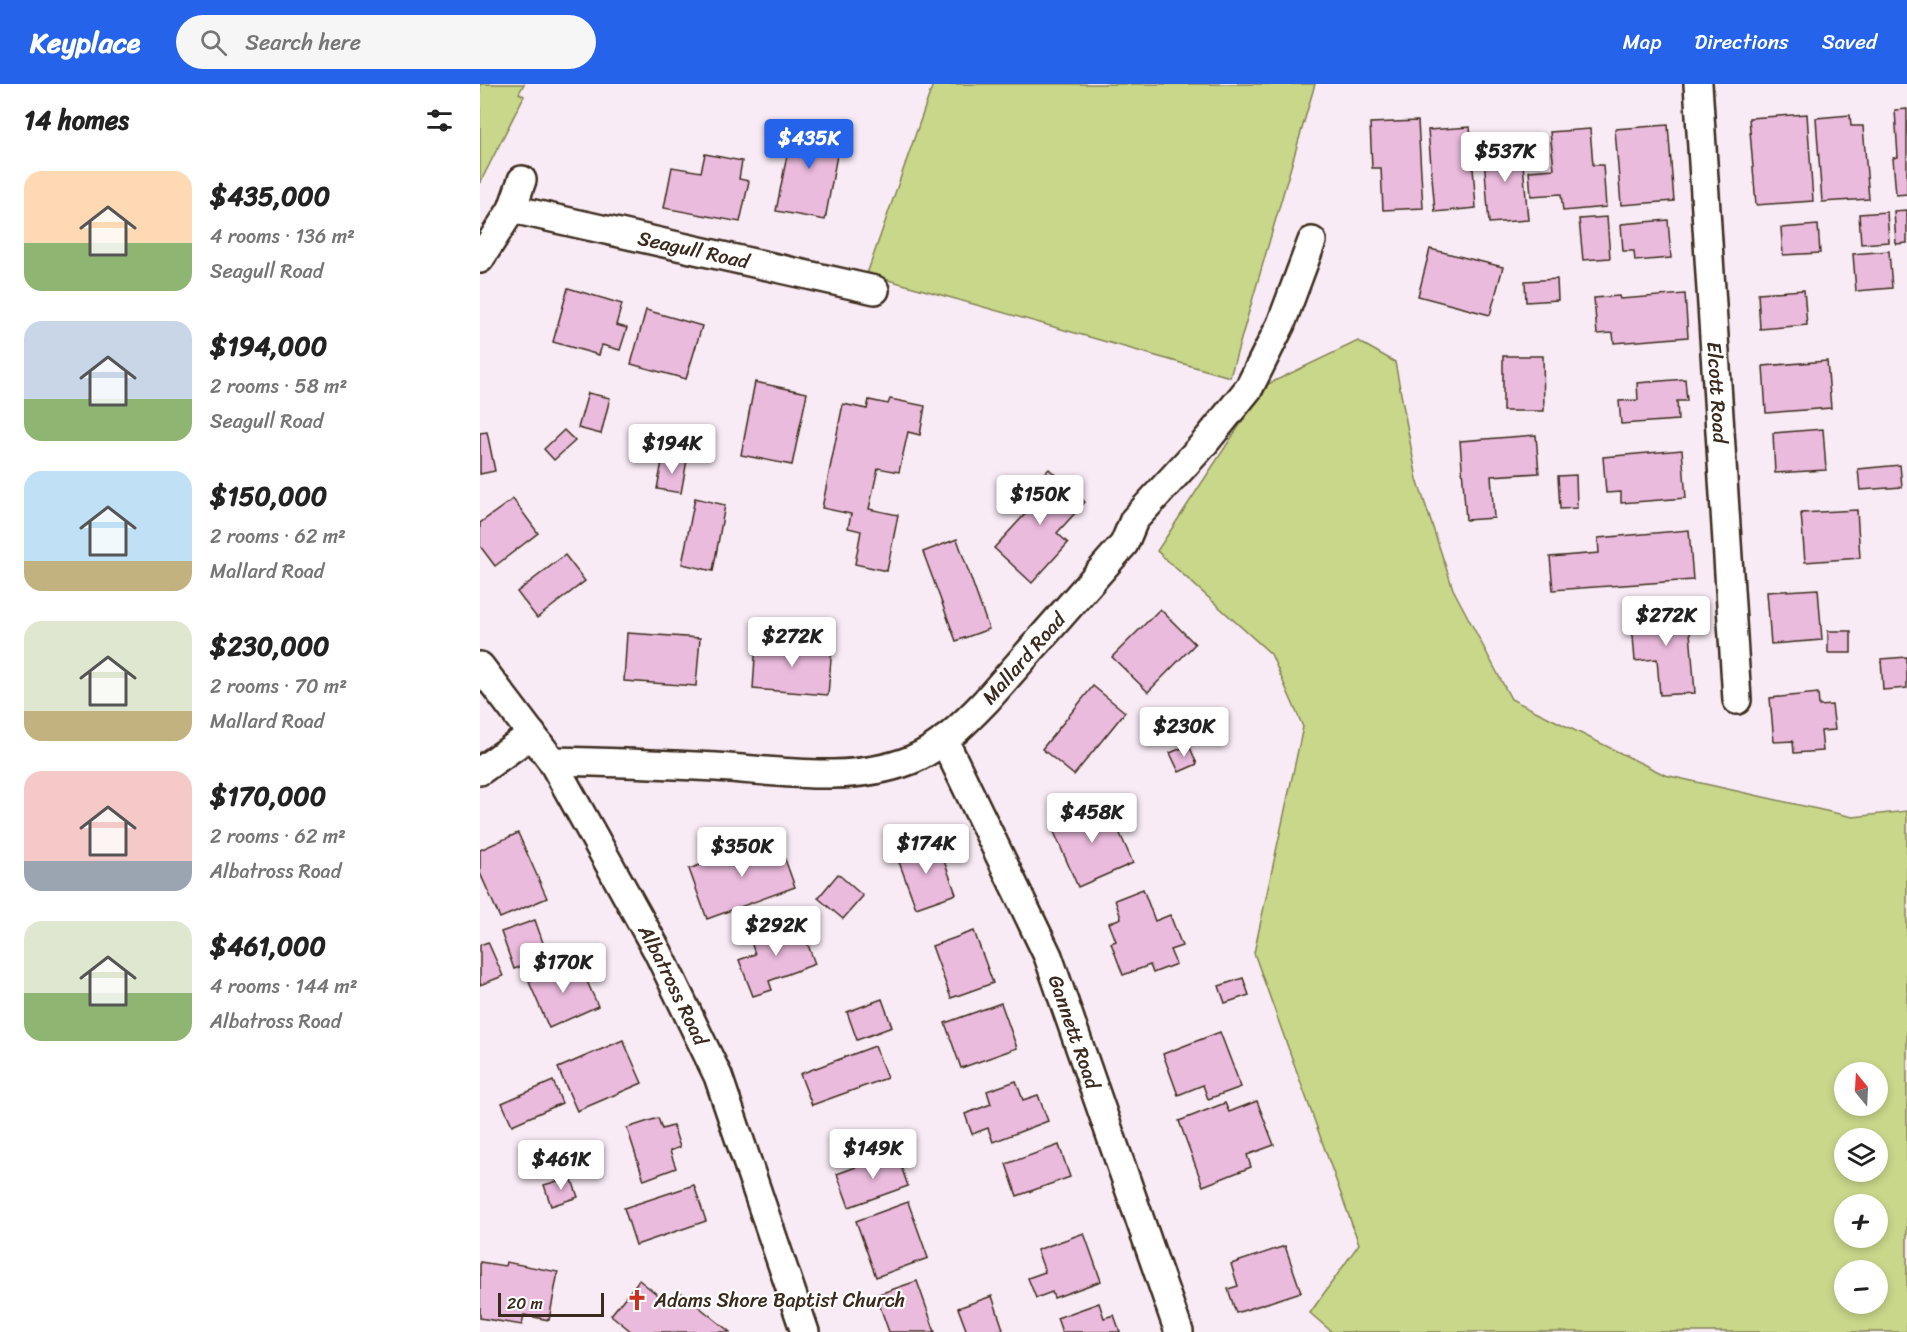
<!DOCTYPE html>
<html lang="en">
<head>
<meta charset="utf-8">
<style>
  :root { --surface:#fff; --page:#f6f6f6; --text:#222; --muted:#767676; --accent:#2563eb }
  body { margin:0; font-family:Sriracha,sans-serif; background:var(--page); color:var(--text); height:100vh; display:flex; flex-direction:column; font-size:22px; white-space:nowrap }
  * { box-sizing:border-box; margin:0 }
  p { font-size:20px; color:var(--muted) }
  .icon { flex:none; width:33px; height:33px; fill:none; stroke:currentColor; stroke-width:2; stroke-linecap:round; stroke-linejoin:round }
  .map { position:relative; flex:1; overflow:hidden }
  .sheet { display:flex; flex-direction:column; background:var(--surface); width:480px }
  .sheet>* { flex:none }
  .needle { width:39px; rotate:342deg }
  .controls { position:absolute; left:1354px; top:978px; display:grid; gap:12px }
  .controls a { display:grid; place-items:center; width:54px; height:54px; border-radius:50%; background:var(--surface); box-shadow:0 3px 9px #0003; font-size:30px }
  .scale { position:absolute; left:18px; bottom:15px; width:106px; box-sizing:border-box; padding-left:6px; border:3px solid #3b2a1e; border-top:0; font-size:16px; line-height:21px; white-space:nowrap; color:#3b2a1e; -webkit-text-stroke:4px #fff; paint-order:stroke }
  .price { position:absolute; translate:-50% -51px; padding:0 14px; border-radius:6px; background:#fff; color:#222; font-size:20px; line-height:39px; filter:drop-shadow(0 2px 3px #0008) }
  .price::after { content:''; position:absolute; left:50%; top:36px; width:18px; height:14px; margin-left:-9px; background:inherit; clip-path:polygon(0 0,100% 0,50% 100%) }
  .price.on { background:var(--accent); color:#fff }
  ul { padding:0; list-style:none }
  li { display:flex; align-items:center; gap:18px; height:150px; padding:0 24px }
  li span { display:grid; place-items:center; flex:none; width:168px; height:120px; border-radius:18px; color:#555 }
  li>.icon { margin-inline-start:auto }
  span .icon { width:72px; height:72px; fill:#fffc; stroke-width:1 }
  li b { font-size:26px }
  h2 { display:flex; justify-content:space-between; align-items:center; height:72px; padding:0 24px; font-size:26px }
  header { display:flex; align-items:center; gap:36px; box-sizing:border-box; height:84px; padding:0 30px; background:var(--accent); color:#fff }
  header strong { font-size:28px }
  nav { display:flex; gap:33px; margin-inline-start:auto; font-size:21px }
  .search { width:420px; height:54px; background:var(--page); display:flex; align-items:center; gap:15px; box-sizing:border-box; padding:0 21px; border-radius:33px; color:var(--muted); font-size:22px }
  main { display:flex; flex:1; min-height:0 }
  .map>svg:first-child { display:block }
</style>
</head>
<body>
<header>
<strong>Keyplace</strong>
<div class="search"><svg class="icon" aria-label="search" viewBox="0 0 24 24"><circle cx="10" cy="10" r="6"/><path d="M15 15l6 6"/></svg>Search here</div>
<nav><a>Map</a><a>Directions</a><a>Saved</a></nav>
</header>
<main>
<section class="sheet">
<h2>14 homes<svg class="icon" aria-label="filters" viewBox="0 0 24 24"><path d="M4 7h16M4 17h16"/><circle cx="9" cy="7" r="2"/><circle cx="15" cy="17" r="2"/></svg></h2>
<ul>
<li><span style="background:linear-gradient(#ffd9b3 60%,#8fb573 0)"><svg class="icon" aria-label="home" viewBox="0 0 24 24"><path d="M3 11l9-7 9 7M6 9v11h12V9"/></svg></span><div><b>$435,000</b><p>4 rooms · 136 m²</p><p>Seagull Road</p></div></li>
<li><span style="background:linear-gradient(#c9d6e8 65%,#8fb573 0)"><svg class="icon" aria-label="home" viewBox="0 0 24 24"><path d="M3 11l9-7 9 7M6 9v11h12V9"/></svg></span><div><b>$194,000</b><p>2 rooms · 58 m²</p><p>Seagull Road</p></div></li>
<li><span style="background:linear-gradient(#bfe0f5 75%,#c2b280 0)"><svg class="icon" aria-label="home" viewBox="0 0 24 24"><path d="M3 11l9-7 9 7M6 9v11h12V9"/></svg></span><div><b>$150,000</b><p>2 rooms · 62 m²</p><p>Mallard Road</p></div></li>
<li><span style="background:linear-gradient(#dfe7d0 75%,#c2b280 0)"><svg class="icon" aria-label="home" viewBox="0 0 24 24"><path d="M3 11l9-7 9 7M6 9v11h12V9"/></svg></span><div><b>$230,000</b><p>2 rooms · 70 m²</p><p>Mallard Road</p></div></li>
<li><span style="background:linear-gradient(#f6c9c9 75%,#9aa5b1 0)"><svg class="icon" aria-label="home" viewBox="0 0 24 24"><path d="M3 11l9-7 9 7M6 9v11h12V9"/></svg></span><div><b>$170,000</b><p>2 rooms · 62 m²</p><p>Albatross Road</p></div></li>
<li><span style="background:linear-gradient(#dfe7d0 60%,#8fb573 0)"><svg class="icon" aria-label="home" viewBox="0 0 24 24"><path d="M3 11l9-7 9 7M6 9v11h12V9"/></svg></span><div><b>$461,000</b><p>4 rooms · 144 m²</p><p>Albatross Road</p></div></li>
</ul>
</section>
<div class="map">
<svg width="1427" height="1248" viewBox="0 0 1427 1248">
  <rect width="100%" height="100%" fill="#f9ebf5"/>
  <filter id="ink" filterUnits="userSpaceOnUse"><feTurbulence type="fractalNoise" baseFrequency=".0167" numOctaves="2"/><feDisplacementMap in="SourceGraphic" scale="12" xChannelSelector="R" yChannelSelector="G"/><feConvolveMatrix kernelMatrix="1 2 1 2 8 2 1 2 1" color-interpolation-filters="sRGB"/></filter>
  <g filter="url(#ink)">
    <g fill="#c8d78a" stroke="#828054" stroke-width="1.5" fill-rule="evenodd">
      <path d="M 0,0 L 44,0 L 39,9 L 44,12 L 0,99 Z"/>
      <path d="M 453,0 L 835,0 L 750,293 L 387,190 Z"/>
      <path d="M 878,257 L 915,278 L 937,395 L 973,505 L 1031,615 L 1185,691 L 1373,733 L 1427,727 L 1427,1248 L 852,1248 L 830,1229 L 879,1160 L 774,869 L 823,643 L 791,570 L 677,467 L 786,301 ZM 1365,988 L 1398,988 L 1398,1022 L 1365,1022 ZM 1365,1054 L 1398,1054 L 1398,1088 L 1365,1088 ZM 1365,1120 L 1398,1120 L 1398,1154 L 1365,1154 ZM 1365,1186 L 1398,1186 L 1398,1220 L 1365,1220 Z"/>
    </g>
    <g fill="#ebbbdd" stroke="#3b2a1e" stroke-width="1.5">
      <path d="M 1427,25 L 1427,110 L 1416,111 L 1413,74 L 1418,73 L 1415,26 Z"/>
      <path d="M 1327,30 L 1333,117 L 1276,121 L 1269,34 Z"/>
      <path d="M 1370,31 L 1371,42 L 1383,42 L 1389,115 L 1342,118 L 1336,34 Z"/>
      <path d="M 314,36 L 362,44 L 345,136 L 296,127 Z"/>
      <path d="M 938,37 L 943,124 L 903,126 L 901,84 L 892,84 L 890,39 Z"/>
      <path d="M 1188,41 L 1194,117 L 1141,121 L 1135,45 Z"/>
      <path d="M 990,43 L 996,124 L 955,128 L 948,46 Z"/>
      <path d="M 1110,45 L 1113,81 L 1123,81 L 1126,123 L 1083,127 L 1081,110 L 1051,112 L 1049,87 L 1074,85 L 1070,48 Z"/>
      <path d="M 1041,58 L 1048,136 L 1009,139 L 1003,61 Z"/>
      <path d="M 225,70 L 262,77 L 259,95 L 269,97 L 260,138 L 184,124 L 192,83 L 221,88 Z"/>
      <path d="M 1427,126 L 1427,159 L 1416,160 L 1414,127 Z"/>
      <path d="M 1407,128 L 1409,158 L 1381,160 L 1379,130 Z"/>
      <path d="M 1127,133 L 1130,174 L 1103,176 L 1099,135 Z"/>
      <path d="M 1188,136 L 1191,174 L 1155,177 L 1154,167 L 1143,167 L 1141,140 Z"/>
      <path d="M 1338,141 L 1340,169 L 1303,171 L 1301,144 Z"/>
      <path d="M 950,165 L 1023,183 L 1010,231 L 938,212 Z"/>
      <path d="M 1409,167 L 1412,204 L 1376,207 L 1373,170 Z"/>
      <path d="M 1077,195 L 1078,216 L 1046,218 L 1045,197 Z"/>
      <path d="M 88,204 L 142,220 L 136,241 L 147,244 L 140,266 L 122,261 L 119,271 L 73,258 Z"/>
      <path d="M 1324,206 L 1327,241 L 1280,245 L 1278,209 Z"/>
      <path d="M 1205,210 L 1208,253 L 1134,259 L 1133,249 L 1117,250 L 1114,214 L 1139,212 L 1140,215 Z"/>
      <path d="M 166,226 L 222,242 L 206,295 L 151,280 Z"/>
      <path d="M 1023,272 L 1063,272 L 1064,327 L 1023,327 Z"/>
      <path d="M 1347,277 L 1351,324 L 1286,329 L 1283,282 Z"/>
      <path d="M 1205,295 L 1207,317 L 1197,317 L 1198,336 L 1141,340 L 1139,317 L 1158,316 L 1157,299 Z"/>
      <path d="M 275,298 L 327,309 L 312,381 L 261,371 Z"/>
      <path d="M 108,309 L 130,314 L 121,350 L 98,344 Z"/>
      <path d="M 410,315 L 445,322 L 440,351 L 428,348 L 419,388 L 398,384 L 389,425 L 418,431 L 407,487 L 375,480 L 381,447 L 368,444 L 371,430 L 342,424 L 363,320 L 387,325 L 389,316 L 408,320 Z"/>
      <path d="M 1343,345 L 1346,386 L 1295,389 L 1293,349 Z"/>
      <path d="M 84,346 L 95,357 L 74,376 L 64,365 Z"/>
      <path d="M 7,348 L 15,387 L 0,390 L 0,349 Z"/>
      <path d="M 1056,351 L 1059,389 L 1011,392 L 1014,434 L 986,436 L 980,357 Z"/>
      <path d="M 1202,366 L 1206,414 L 1141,419 L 1141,408 L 1126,409 L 1123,373 Z"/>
      <path d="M 183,372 L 207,376 L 201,409 L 177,405 Z"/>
      <path d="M 1420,381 L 1422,403 L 1380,406 L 1378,385 Z"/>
      <path d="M 569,385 L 605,418 L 577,449 L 588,459 L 552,499 L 514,464 L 547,428 L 537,419 Z"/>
      <path d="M 1096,391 L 1097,424 L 1080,425 L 1078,392 Z"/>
      <path d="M 215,414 L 245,421 L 233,487 L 202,480 Z"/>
      <path d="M 33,415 L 58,449 L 15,482 L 0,462 L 0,439 Z"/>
      <path d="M 1377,426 L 1380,474 L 1325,478 L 1321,429 Z"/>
      <path d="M 1209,446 L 1213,496 L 1073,506 L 1070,473 L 1119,469 L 1118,454 Z"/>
      <path d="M 477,455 L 509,545 L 476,557 L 443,468 Z"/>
      <path d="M 85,471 L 105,497 L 57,534 L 37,508 Z"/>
      <path d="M 1338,505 L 1342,556 L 1291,560 L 1287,508 Z"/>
      <path d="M 1208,524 L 1215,609 L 1180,611 L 1177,575 L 1155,577 L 1151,528 Z"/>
      <path d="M 680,525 L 715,560 L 668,608 L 632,573 Z"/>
      <rect x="1348" y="547" width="23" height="22"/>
      <path d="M 147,549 L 220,554 L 216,602 L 144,597 Z"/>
      <path d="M 276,557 L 352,563 L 348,611 L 273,605 Z"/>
      <path d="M 1427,573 L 1427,604 L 1403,606 L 1401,575 Z"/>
      <path d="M 613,602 L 645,628 L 594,691 L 562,665 Z"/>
      <path d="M 1338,609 L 1339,622 L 1352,621 L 1355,646 L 1341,647 L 1343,667 L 1314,669 L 1313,657 L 1294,658 L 1290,614 Z"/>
      <path d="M 709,661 L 717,680 L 699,688 L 690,669 Z"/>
      <path d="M 626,718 L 653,779 L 598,803 L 571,741 Z"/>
      <path d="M 38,749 L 67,814 L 20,834 L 0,789 L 0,766 Z"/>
      <path d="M 297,753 L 315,803 L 227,835 L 209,785 Z"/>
      <path d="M 444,757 L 448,767 L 459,763 L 476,810 L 436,824 L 419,778 L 425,776 L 421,765 Z"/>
      <path d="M 358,790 L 383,812 L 363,835 L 338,814 Z"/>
      <path d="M 663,805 L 675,837 L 690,831 L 702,862 L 690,866 L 696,880 L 673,889 L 670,881 L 643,891 L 631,859 L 636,857 L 629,839 L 641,834 L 635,816 Z"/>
      <path d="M 55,836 L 68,873 L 34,885 L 21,848 Z"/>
      <path d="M 319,836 L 335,880 L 289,897 L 292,906 L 273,912 L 259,876 L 275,870 L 270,855 Z"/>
      <path d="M 494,847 L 513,899 L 471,914 L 452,862 Z"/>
      <path d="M 8,858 L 23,892 L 0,901 L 0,861 Z"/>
      <path d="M 98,877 L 118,922 L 69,944 L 49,898 Z"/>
      <path d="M 763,894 L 769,911 L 745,919 L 739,902 Z"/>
      <path d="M 402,915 L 412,943 L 377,956 L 367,928 Z"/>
      <path d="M 521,919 L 537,964 L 481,984 L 465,939 Z"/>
      <path d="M 740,948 L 761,1003 L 728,1015 L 723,1001 L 698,1011 L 683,970 Z"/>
      <path d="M 143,956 L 162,999 L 97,1027 L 78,984 Z"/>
      <path d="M 395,962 L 407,994 L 332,1021 L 320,990 Z"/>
      <path d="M 73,997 L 82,1019 L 32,1041 L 22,1019 Z"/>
      <path d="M 536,997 L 543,1016 L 558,1011 L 568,1037 L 513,1058 L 508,1044 L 492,1050 L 485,1030 L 511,1020 L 507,1007 Z"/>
      <path d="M 777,1017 L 794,1061 L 767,1071 L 771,1083 L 723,1102 L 699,1037 L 745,1019 L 749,1028 Z"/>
      <path d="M 178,1034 L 182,1045 L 193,1042 L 200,1063 L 190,1067 L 196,1084 L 164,1096 L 147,1044 Z"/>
      <path d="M 579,1061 L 590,1093 L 537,1112 L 526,1080 Z"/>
      <path d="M 416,1068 L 428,1102 L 369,1123 L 357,1090 Z"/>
      <path d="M 91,1093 L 98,1113 L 71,1122 L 64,1101 Z"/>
      <path d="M 214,1101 L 226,1137 L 156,1161 L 144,1124 Z"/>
      <path d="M 428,1118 L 448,1174 L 396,1193 L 376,1137 Z"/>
      <path d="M 604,1149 L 621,1197 L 574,1214 L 572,1208 L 556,1214 L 548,1194 L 565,1188 L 557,1166 Z"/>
      <path d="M 805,1162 L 821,1208 L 756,1229 L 748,1205 L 758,1202 L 751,1180 Z"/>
      <path d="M 0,1178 L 25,1182 L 26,1178 L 78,1188 L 69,1236 L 44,1231 L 42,1241 L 0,1234 Z"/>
      <path d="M 159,1196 L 188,1219 L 198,1206 L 250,1248 L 152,1248 L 131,1231 Z"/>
      <path d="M 437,1197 L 455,1248 L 409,1248 L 396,1211 Z"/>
      <path d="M 512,1212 L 523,1245 L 514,1248 L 487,1248 L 478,1224 Z"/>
      <path d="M 619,1219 L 624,1234 L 634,1231 L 640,1248 L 582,1248 L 577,1234 Z"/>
    </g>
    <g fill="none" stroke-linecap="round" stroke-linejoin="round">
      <defs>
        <g id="street">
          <path id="s1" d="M 1218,0 L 1257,616"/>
          <path id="s2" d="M 32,125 L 395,206"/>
          <path d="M 0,175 L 32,125 L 42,96"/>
          <path id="s3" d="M 0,582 L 72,677 L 178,868 L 238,992 L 325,1248"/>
          <path id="s4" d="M 464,656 L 568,872 L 699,1248"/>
          <path id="s5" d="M 72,677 C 127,678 181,680 236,683 C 300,687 370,700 431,676 C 460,664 484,640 506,617 L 644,460 L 654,436 L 723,361 L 769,304 L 801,240 L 832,157"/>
          <path d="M 0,687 L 52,650"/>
        </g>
      </defs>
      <use href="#street" stroke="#3b2a1e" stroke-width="32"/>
      <use href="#street" stroke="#fff" stroke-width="27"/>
    </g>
  </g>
  <defs>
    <symbol id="church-bare" viewBox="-9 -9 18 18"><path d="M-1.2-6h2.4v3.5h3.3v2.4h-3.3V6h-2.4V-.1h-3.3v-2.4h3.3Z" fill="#c8321e" stroke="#fff" stroke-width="2.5" paint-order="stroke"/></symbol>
  </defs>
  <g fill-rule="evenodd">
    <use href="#church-bare" x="142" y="1201" width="30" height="30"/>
  </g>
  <g text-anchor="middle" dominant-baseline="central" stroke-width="4.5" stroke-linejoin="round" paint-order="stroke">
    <g font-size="20" fill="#3b2a1e" stroke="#fff">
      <text stroke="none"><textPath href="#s2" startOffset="186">Seagull Road</textPath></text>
      <text stroke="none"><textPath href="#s1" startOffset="309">Elcott Road</textPath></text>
      <text stroke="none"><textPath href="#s5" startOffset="514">Mallard Road</textPath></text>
      <text stroke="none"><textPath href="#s3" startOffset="374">Albatross Road</textPath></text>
      <text stroke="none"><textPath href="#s4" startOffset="320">Gannett Road</textPath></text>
    </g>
    <g font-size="20" fill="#3b2a1e" stroke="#fff" text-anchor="start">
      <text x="174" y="1216">Adams Shore Baptist Church</text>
    </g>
  </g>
</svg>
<div class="controls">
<a><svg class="needle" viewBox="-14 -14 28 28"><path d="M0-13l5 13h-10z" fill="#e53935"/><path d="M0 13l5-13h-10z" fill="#767676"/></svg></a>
<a><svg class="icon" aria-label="layers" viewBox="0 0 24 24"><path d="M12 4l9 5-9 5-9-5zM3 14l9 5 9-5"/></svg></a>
<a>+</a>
<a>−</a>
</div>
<div class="scale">20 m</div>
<b class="price on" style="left:329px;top:86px">$435K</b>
<b class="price" style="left:1025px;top:99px">$537K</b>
<b class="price" style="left:192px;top:391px">$194K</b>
<b class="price" style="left:560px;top:442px">$150K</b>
<b class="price" style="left:1186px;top:563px">$272K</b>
<b class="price" style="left:312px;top:584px">$272K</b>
<b class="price" style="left:704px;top:674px">$230K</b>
<b class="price" style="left:612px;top:760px">$458K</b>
<b class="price" style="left:446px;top:791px">$174K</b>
<b class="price" style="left:262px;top:794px">$350K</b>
<b class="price" style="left:296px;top:873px">$292K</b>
<b class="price" style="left:83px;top:910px">$170K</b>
<b class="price" style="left:393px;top:1096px">$149K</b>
<b class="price" style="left:81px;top:1107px">$461K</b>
</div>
</main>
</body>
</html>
